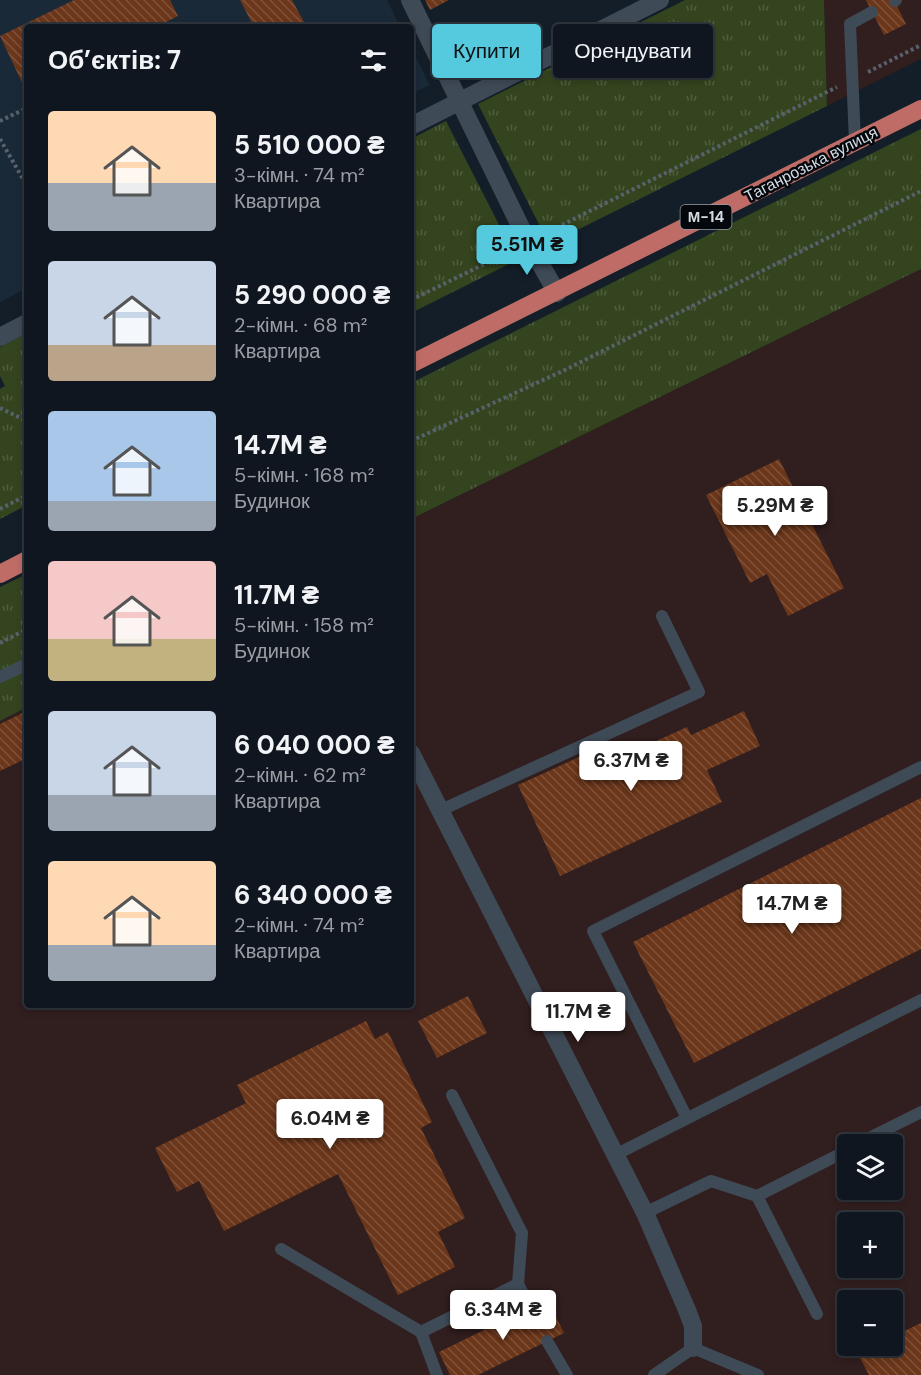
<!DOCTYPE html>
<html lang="uk">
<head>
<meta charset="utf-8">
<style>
  :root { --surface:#0f161f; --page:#181f28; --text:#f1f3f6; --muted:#9b9fa4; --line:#2f353d; --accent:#55cadf }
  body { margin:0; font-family:"DM Sans",sans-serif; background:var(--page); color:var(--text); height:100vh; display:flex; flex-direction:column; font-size:22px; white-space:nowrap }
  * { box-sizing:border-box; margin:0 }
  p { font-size:20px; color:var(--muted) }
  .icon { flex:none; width:33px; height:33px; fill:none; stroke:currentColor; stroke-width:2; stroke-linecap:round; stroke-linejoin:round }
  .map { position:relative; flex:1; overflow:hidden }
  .panel { position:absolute; left:24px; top:24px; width:390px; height:984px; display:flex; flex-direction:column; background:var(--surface); border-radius:6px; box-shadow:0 3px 9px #0003,0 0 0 2px var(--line) }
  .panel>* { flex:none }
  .hud { position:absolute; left:432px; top:24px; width:399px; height:54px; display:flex; gap:12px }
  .fabs { position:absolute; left:837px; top:1134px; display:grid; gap:12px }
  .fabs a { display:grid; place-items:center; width:66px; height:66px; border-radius:6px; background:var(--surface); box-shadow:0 3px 9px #0003,0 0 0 2px var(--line); font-size:30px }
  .price { position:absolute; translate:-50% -51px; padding:0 14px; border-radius:6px; background:#fff; color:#222; font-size:20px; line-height:39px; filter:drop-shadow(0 2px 3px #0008) }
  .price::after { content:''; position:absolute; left:50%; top:36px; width:18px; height:14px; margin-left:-9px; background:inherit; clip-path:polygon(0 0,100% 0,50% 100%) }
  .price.active { background:var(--accent); color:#111 }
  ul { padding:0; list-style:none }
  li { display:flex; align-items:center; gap:18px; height:150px; padding:0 24px }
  li span { display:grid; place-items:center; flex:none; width:168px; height:120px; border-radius:6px; color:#555 }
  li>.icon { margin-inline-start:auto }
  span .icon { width:72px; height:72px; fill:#fffc; stroke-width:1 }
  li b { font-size:26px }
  h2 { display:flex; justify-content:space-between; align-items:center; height:72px; padding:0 24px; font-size:26px }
  .chip { padding:0 21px; border-radius:6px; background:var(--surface); box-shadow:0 3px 9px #0003,0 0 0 2px var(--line); font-size:21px; line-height:54px }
  .chip.active { background:var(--accent); color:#111 }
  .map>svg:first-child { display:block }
</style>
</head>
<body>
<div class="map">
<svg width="921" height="1375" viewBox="0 0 921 1375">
  <defs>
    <pattern id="grass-tufts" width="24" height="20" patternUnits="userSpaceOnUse" patternTransform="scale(1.5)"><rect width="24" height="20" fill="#33441e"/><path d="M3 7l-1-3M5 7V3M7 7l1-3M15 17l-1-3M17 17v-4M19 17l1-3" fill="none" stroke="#505e3f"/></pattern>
    <pattern id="building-back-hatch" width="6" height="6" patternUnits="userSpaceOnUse" patternTransform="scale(1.5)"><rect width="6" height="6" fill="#6b3619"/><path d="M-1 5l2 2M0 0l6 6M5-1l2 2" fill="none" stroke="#7f523a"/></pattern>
  </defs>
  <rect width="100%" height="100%" fill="#141e29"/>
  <g fill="#311e1e" fill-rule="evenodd">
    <path d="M 824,0 L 921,0 L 921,59 L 827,106 Z"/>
    <path d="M 921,269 L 921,1375 L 0,1375 L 0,721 L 27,707 L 27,1005 L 411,1005 L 411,519 ZM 848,1144 L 892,1144 L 892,1190 L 848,1190 ZM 848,1222 L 892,1222 L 892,1268 L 848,1268 ZM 848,1300 L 892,1300 L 892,1346 L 848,1346 Z"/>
  </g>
  <g fill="#1a2938">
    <path d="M 0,0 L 387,0 L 400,27 L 27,27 L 27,288 L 0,302 Z"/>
    <path d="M 411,48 L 430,85 L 411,94 Z"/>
  </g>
  <g fill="url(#grass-tufts)">
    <path d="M 685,0 L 824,0 L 827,106 L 549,244 L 478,104 Z"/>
    <path d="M 446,121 L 517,260 L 411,313 L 411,139 Z"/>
    <path d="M 921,129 L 921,269 L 411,519 L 411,383 Z"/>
    <path d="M 27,333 L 27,505 L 0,519 L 0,389 L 5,386 L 0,376 L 0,347 Z"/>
    <path d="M 27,574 L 27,707 L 0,721 L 0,587 Z"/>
  </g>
  <g fill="url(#building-back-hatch)">
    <path d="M 74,0 L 170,0 L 178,16 L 156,27 L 27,27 L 27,93 L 0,36 Z"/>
    <path d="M 240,0 L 292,0 L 304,22 L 294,27 L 254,27 Z"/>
    <path d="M 425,0 L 449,0 L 430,10 Z"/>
    <path d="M 866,0 L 894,0 L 906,24 L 884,35 Z"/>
    <path d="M 779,459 L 844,588 L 788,616 L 767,574 L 750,583 L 706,495 Z"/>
    <path d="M 27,711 L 27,758 L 0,771 L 0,724 Z"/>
    <path d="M 744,711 L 760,746 L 707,770 L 722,802 L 560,876 L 518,785 L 601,747 L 608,763 L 687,727 L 691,735 Z"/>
    <path d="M 921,798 L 921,949 L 694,1063 L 633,942 Z"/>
    <path d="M 468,996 L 487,1033 L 437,1058 L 418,1021 Z"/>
    <path d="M 366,1021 L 375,1039 L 388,1032 L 432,1122 L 421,1128 L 465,1218 L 438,1232 L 455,1267 L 398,1295 L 338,1174 L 224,1231 L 199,1181 L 177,1192 L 155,1148 L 246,1103 L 237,1085 Z"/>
    <path d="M 547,1299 L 564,1333 L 478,1375 L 450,1375 L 439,1352 Z"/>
    <path d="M 921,1323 L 921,1375 L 869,1375 L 858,1354 L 876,1346 L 892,1346 L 892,1337 Z"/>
  </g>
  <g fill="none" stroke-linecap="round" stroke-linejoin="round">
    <g stroke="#59626c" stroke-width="4" stroke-dasharray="3 3" stroke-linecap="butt">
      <path d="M 868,72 L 921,45"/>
      <path d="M 0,121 L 27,108"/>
      <path d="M 0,139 L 27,186"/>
      <path d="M 546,233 L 837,87"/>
      <path d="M 411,300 L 513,250"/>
      <path d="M 0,408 L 27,421"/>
      <path d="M 411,441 L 567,369 L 921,191"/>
      <path d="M 0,509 L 27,495"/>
      <path d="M 0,643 L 27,629"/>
    </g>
    <g stroke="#3f4a57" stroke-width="12">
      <path d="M 895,1 L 896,0"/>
      <path d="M 855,142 L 850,24 L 872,12"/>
      <path d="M 0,677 L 27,664"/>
      <path d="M 439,811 L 699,692 L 662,616"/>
      <path d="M 452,1095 L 522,1233 L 518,1284 L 530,1307"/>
      <path d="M 687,1118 L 593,931 L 921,767"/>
      <path d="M 857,1144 L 921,1112"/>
      <path d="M 615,1155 L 921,1000"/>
      <path d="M 757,1196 L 848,1150"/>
      <path d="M 645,1213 L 711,1181 L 757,1196 L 817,1314"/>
      <path d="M 281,1249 L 421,1332 L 437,1375"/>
      <path d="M 421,1332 L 518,1284"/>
      <path d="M 547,1341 L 567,1375"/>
      <path d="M 654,1375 L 693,1348 L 758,1375"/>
    </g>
    <g stroke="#3f4a57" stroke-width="18">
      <path d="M 410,0 L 528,242 L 557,293"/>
      <path d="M 411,126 L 660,0"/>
      <path d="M 0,337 L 27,323"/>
      <path d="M 411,753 L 645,1213 L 687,1310 L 693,1326 L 693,1348"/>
    </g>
    <g stroke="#bf6c66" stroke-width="18">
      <path d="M 411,364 L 921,109"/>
      <path d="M 0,574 L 27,560"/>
    </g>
  </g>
  <g text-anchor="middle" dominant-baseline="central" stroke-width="5" stroke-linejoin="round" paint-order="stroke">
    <rect fill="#04080c" stroke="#969ca2" stroke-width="1.5" x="680.5" y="205" width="51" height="24" rx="4.5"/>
    <g font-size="15" font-weight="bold" fill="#d4dbe3">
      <text x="706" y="217">М-14</text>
    </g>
    <g font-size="16" fill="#d4dbe3" stroke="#04080c">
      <text transform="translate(811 164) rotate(-27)">Таганрозька вулиця</text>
    </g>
  </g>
</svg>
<div class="fabs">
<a><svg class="icon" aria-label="layers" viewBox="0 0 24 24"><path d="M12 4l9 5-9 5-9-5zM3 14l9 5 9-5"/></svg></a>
<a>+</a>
<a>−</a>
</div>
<b class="price active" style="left:527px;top:276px">5.51M ₴</b>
<b class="price" style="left:775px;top:537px">5.29M ₴</b>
<b class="price" style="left:631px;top:792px">6.37M ₴</b>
<b class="price" style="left:792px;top:935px">14.7M ₴</b>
<b class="price" style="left:578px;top:1043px">11.7M ₴</b>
<b class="price" style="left:330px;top:1150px">6.04M ₴</b>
<b class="price" style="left:503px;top:1341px">6.34M ₴</b>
<div class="hud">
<a class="chip active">Купити</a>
<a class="chip">Орендувати</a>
</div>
<section class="panel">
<h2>Об’єктів: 7<svg class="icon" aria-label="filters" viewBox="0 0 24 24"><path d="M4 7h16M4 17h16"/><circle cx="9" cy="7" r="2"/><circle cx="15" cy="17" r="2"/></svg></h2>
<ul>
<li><span style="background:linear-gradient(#ffd9b3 60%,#9aa5b1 0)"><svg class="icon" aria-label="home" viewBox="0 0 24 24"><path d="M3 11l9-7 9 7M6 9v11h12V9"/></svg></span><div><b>5 510 000 ₴</b><p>3-кімн. · 74 m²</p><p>Квартира</p></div></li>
<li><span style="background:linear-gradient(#c9d6e8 70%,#b9a48a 0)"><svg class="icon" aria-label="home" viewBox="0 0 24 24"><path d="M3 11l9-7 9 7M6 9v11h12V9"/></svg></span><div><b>5 290 000 ₴</b><p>2-кімн. · 68 m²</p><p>Квартира</p></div></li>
<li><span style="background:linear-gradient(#a9c7e8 75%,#9aa5b1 0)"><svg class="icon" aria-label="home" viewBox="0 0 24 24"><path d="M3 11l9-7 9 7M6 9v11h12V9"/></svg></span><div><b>14.7M ₴</b><p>5-кімн. · 168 m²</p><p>Будинок</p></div></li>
<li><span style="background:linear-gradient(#f6c9c9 65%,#c2b280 0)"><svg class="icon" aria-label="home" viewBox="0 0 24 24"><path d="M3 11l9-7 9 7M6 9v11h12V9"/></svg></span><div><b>11.7M ₴</b><p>5-кімн. · 158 m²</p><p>Будинок</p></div></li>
<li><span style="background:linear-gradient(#c9d6e8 70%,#9aa5b1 0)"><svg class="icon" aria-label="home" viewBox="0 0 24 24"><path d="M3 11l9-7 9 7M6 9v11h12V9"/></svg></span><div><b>6 040 000 ₴</b><p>2-кімн. · 62 m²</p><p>Квартира</p></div></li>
<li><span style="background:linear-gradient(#ffd9b3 70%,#9aa5b1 0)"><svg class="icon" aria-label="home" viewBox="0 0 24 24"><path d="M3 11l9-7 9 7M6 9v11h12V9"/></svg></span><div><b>6 340 000 ₴</b><p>2-кімн. · 74 m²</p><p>Квартира</p></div></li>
</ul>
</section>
</div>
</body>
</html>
